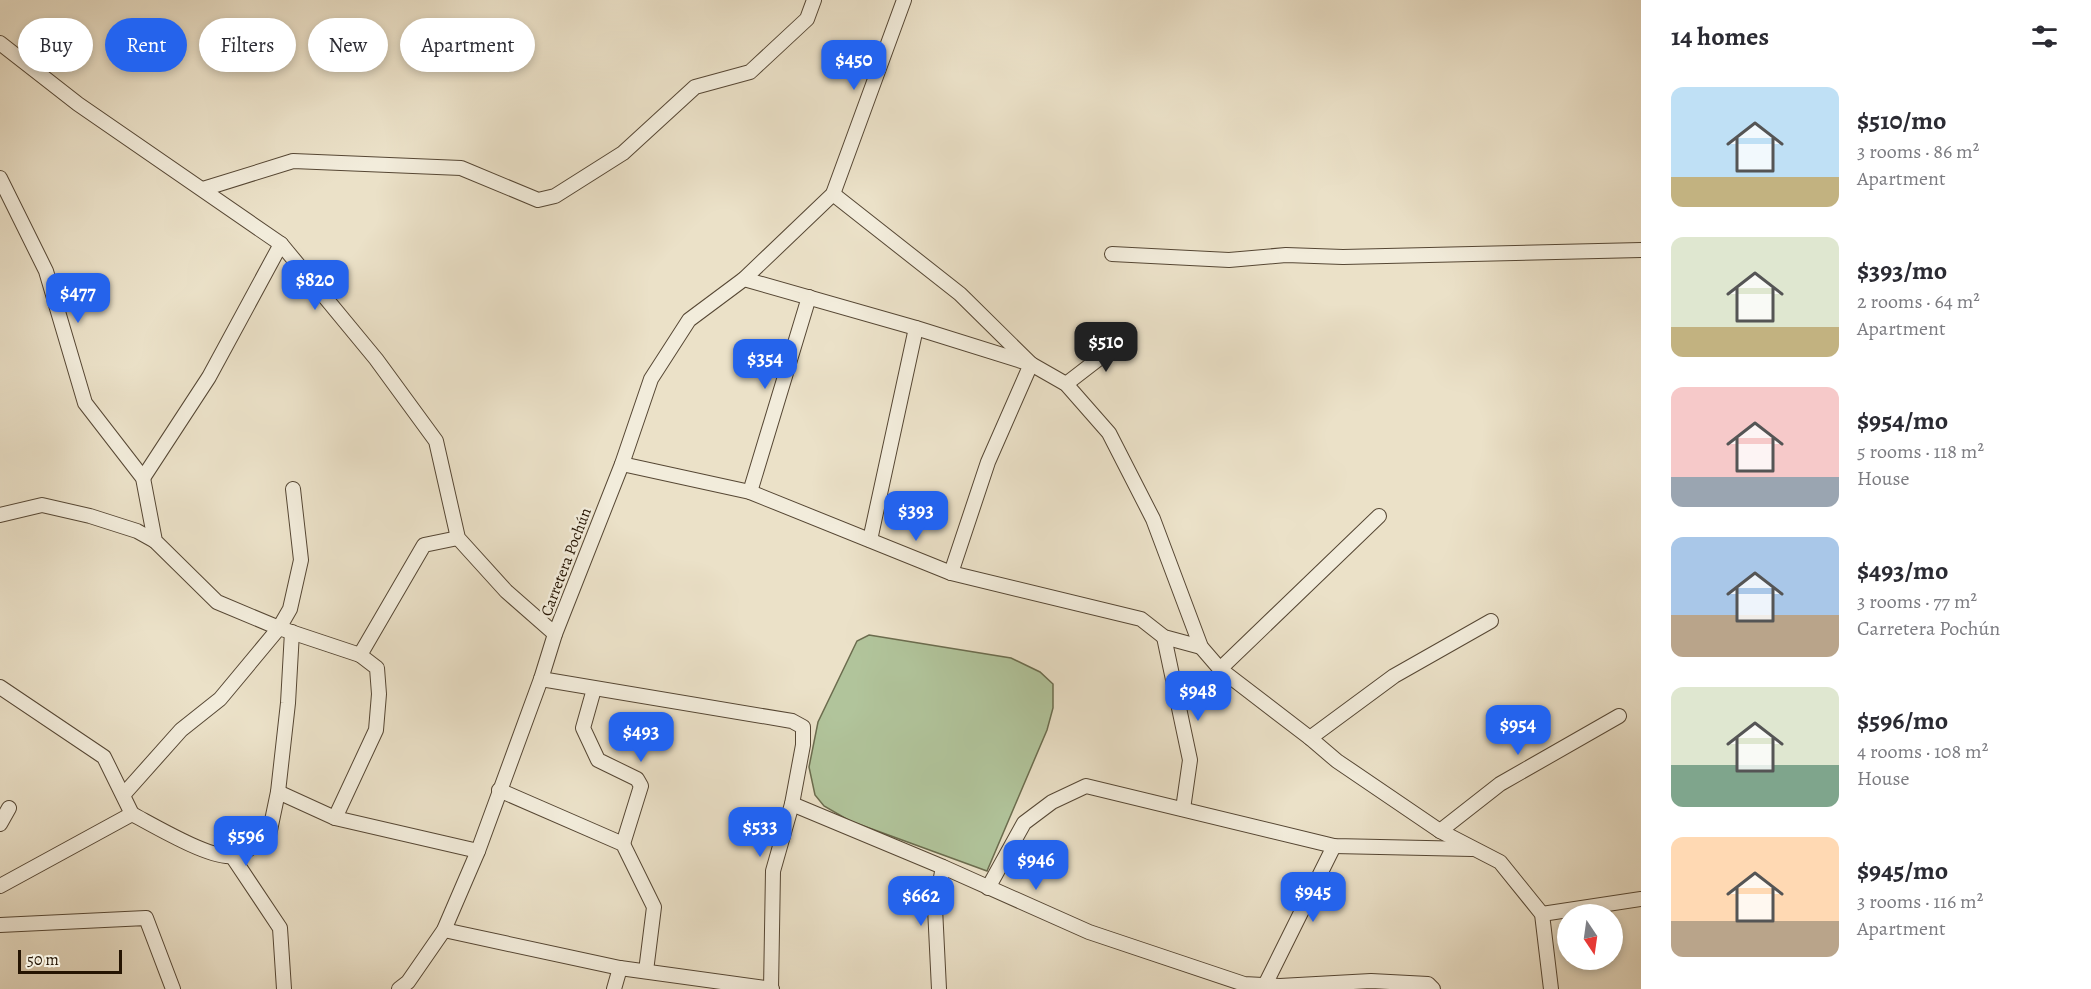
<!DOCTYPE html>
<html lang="en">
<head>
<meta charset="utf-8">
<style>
  :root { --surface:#fff; --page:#f7f7f7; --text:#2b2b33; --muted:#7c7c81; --accent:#2563eb }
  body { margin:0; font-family:Alegreya,serif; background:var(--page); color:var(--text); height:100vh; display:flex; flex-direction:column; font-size:22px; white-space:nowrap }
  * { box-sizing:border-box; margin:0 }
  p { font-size:20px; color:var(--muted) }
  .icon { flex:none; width:33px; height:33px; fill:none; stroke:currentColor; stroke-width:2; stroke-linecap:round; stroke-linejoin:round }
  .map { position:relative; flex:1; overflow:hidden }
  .drawer { display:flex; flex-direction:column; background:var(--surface); width:450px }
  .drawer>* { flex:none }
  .banner { position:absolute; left:18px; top:18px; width:570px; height:54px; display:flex; gap:12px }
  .needle { width:39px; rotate:167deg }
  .controls { position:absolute; left:1557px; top:904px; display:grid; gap:12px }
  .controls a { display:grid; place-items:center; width:66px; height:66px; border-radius:50%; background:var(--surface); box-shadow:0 3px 9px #0003; font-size:30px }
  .scale { position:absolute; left:18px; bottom:15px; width:104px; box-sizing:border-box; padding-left:6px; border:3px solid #251402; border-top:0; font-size:16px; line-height:21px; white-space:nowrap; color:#251402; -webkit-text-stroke:4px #f2ecdb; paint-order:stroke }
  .price { position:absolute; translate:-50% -51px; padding:0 14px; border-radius:12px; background:var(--accent); color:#fff; font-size:20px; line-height:39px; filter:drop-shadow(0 2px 3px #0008) }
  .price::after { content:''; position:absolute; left:50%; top:36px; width:18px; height:14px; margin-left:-9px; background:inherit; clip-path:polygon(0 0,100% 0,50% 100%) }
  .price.on { background:#222; color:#fff }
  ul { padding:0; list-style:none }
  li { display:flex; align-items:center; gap:18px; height:150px; padding:0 30px }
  li span { display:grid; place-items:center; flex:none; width:168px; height:120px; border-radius:12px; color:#555 }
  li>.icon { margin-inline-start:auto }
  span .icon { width:72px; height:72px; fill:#fffc; stroke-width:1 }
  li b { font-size:26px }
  h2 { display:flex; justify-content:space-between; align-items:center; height:72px; padding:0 30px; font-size:26px }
  .chip { padding:0 21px; border-radius:27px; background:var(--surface); box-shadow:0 3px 9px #0003; font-size:21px; line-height:54px }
  .chip.on { background:var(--accent); color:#fff }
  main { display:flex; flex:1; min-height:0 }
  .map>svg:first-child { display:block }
</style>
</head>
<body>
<main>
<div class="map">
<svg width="1641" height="989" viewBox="0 0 1641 989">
  <rect width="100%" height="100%" fill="#ebe1c8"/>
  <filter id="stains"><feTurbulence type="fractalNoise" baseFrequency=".00333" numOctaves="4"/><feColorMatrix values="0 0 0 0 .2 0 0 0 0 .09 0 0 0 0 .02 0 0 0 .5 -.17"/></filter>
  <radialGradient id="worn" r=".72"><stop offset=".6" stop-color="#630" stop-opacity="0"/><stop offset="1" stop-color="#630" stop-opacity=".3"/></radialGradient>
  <path fill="#b1c49b" stroke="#6b6c4e" stroke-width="1.5" d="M 869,635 L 1011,658 L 1040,672 L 1053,684 L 1053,708 L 1047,730 L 987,871 L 850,821 L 824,806 L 815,795 L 809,767 L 818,722 L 857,641 Z"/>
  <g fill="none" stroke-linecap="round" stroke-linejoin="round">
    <defs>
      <g id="minor">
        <path d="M 0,43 L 78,104 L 281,244 L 376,359 L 436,441 L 458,538 L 506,591 L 555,634"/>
        <path d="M 0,178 L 46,271 L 85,403 L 143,478 L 155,541 L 217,602 L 279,628 L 360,655"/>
        <path d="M 203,189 L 293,161 L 461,168 L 538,200 L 555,196 L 623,153 L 695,87 L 750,72 L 807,19 L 814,0"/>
        <path d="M 833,194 L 960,294 L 1031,364 L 1066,384 L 1109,433 L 1153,519 L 1201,647 L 1220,669 L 1310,738 L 1337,761 L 1440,831 L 1500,862 L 1542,914 L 1551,989"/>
        <path d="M 1112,254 L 1229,260 L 1286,255 L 1343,257 L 1641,250"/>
        <path d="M 744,279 L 916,328 L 1031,364 L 988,462 L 951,573"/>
        <path d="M 1066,384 L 1127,337"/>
        <path d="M 622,464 L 750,492 L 951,573 L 1141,619 L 1164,637 L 1201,647"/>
        <path d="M 143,478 L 209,377 L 281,244"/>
        <path d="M 750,492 L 809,297"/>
        <path d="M 0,515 L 42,505 L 90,516 L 137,531 L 155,541"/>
        <path d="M 870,540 L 916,328"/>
        <path d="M 1164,637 L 1190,760 L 1183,809"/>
        <path d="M 1220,669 L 1379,516"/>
        <path d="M 541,679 L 792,721 L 803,727 L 803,745 L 792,804 L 773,871 L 771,989"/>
        <path d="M 0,687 L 104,757 L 132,814"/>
        <path d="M 594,689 L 583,728 L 598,760 L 637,779 L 641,786 L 623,844"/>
        <path d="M 1310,738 L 1394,676 L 1491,621"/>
        <path d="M 499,790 L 623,844 L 654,907 L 646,971"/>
        <path d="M 278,792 L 288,703 L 292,632"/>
        <path d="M 124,794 L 181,730 L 220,699 L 279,628 L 290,609 L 301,560 L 293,489"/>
        <path d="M 792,804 L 943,867 L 1089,932 L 1244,984 L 1280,986 L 1371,981 L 1428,984 L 1433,989"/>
        <path d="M 335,818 L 376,730 L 379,694 L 377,668 L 360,655 L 424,545 L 458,538"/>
        <path d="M 0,824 L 9,808"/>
        <path d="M 1440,831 L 1500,784 L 1619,716"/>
        <path d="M 232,856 L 280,928 L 284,989"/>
        <path d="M 0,886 L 132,814 C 153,825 210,859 232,856 C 245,854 259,842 269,835 L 278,792 L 335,818 L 478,851"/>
        <path d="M 988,888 L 1024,823 L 1052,802 L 1086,786 L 1334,846 L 1472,849"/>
        <path d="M 1542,914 L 1641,899"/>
        <path d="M 0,925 L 146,918 L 173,989"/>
        <path d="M 444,930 L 620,968 L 772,989"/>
        <path d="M 1265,985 L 1334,846"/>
        <path d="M 399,989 L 408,982 L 444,930 L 478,851 L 541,679 L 555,634 L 622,464 L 651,379 L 689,320 L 744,279 L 833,194 L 904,0"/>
        <path d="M 614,989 L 620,968"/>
        <path d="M 939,989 L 935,908 L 943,867"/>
      </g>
    </defs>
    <use href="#minor" stroke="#564734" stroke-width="16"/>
    <use href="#minor" stroke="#f2ecdb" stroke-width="14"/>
  </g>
  <g text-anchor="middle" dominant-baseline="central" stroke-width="5" stroke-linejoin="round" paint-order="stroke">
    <g font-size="16" fill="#251402" stroke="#f2ecdb">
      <text transform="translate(566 562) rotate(-69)">Carretera Pochún</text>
    </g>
  </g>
  <rect width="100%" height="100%" filter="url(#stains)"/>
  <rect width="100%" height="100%" fill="url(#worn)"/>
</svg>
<div class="controls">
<a><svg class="needle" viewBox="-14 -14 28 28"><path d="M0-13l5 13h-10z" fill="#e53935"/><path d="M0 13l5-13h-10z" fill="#7c7c81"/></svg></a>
</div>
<div class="scale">50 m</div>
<b class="price" style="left:854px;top:91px">$450</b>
<b class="price" style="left:315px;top:311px">$820</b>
<b class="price" style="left:78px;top:324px">$477</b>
<b class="price on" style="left:1106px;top:373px">$510</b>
<b class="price" style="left:765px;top:390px">$354</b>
<b class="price" style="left:916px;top:542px">$393</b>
<b class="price" style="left:1198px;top:722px">$948</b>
<b class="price" style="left:1518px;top:756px">$954</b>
<b class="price" style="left:641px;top:763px">$493</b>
<b class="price" style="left:760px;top:858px">$533</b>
<b class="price" style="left:246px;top:867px">$596</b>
<b class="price" style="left:1036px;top:891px">$946</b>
<b class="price" style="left:1313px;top:923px">$945</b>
<b class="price" style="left:921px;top:927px">$662</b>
<div class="banner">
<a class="chip">Buy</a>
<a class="chip on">Rent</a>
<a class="chip">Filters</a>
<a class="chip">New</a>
<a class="chip">Apartment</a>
</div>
</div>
<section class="drawer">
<h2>14 homes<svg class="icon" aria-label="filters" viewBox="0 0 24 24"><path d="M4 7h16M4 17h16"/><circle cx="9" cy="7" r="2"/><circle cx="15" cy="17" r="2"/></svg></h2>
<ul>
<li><span style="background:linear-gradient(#bfe0f5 75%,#c2b280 0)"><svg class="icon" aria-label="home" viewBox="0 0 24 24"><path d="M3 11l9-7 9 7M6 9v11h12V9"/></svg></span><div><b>$510/mo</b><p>3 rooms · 86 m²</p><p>Apartment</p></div></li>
<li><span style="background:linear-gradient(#dfe7d0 75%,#c2b280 0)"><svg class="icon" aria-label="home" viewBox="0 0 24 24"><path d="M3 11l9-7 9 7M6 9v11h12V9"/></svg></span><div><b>$393/mo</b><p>2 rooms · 64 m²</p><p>Apartment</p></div></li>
<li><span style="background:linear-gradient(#f6c9c9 75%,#9aa5b1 0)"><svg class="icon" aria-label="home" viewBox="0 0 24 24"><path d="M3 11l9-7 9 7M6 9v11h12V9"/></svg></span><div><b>$954/mo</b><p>5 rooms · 118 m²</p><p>House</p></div></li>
<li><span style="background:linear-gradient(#a9c7e8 65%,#b9a48a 0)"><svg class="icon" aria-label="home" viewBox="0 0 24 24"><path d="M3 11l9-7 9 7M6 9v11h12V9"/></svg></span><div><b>$493/mo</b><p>3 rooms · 77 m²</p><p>Carretera Pochún</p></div></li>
<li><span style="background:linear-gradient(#dfe7d0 65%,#7fa58c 0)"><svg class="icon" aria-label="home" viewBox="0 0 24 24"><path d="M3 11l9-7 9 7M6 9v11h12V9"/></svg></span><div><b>$596/mo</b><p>4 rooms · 108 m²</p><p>House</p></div></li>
<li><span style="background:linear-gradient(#ffd9b3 70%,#b9a48a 0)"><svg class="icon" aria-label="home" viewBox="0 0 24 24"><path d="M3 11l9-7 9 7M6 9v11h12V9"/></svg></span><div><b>$945/mo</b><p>3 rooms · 116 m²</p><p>Apartment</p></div></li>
</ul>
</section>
</main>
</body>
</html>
